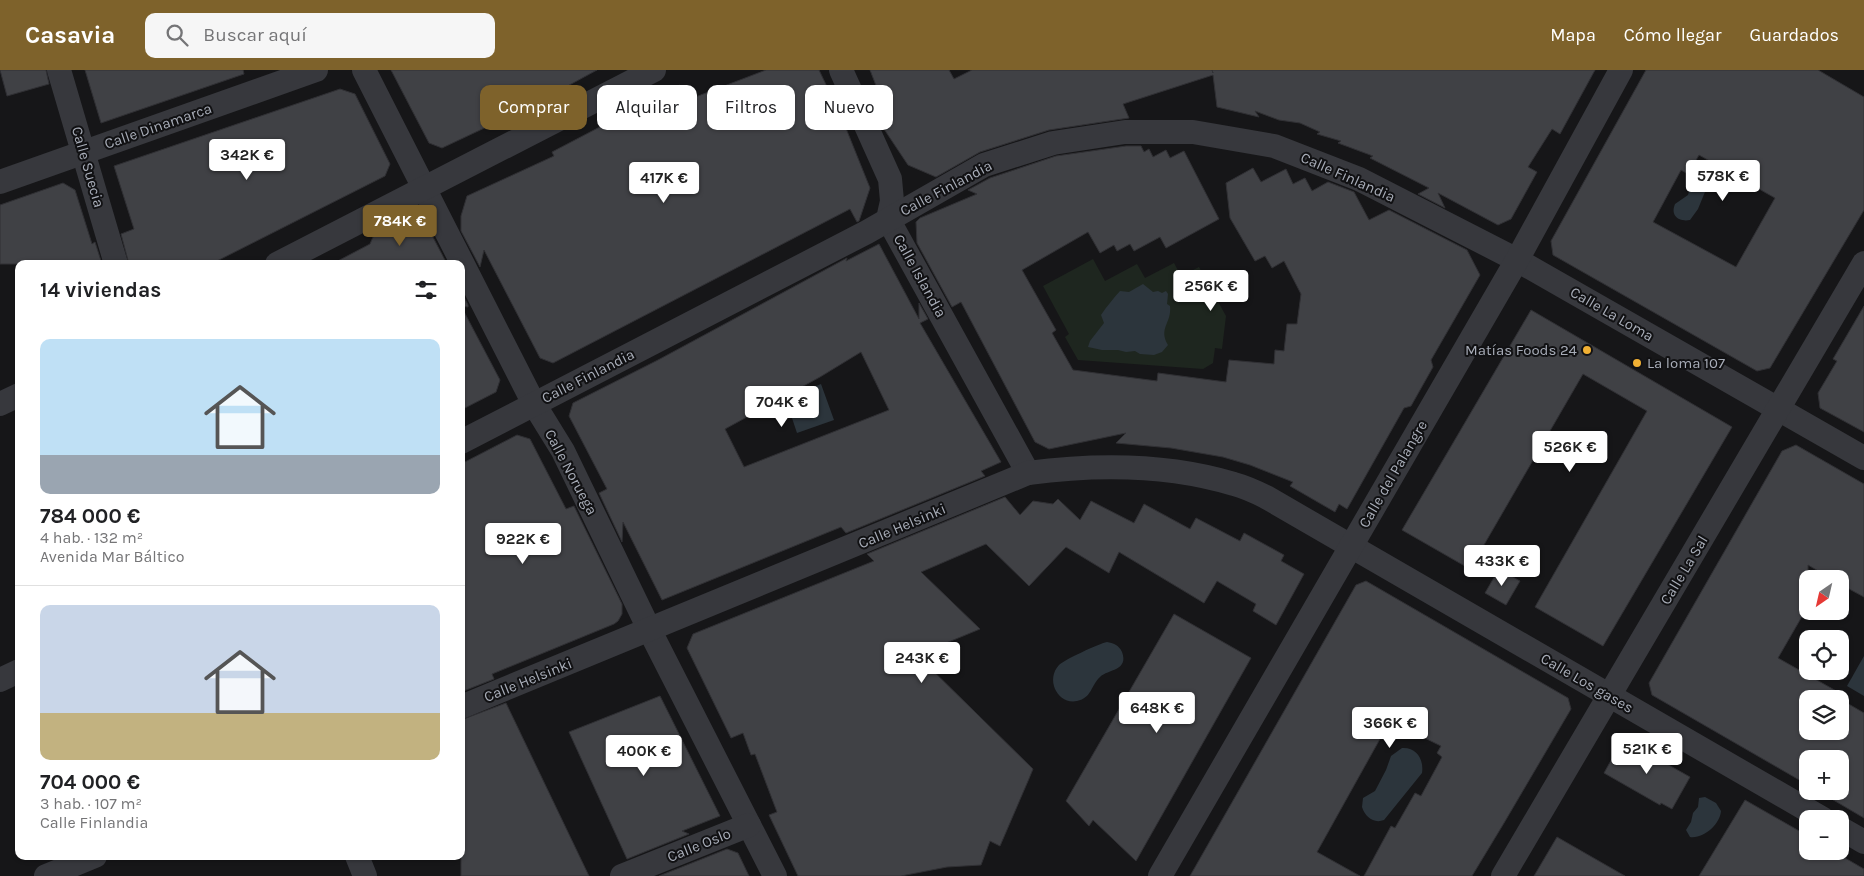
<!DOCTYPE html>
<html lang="es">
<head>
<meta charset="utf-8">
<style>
  :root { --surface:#fff; --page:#f6f6f6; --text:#202124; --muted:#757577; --line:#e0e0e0; --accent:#7e622b }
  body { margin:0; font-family:Karla,sans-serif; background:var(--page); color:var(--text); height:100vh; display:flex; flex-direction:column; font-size:19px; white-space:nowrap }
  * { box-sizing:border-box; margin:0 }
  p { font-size:16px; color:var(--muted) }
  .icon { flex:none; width:28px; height:28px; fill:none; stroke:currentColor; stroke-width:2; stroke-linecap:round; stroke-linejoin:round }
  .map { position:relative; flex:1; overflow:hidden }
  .drawer { position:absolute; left:15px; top:190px; width:450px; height:600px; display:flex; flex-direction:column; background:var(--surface); border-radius:10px; box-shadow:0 1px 4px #0004 }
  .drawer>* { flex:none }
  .guide { position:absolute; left:480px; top:15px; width:475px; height:45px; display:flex; gap:10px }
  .needle { width:32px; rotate:214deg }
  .buttons { position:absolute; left:1799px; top:500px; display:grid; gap:10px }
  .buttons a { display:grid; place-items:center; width:50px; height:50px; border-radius:10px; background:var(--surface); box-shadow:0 1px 4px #0004; font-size:25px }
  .price { position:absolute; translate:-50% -42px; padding:0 11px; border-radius:5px; background:#fff; color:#222; font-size:16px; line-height:32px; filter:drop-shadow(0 1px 2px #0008) }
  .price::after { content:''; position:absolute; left:50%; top:30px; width:15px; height:11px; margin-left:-8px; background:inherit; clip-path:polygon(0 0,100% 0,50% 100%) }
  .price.selected { background:var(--accent); color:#fff }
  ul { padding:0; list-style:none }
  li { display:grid; align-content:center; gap:10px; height:265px; padding:0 25px }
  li+li { border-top:1px solid var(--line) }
  li span { display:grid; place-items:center; height:155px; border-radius:10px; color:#555 }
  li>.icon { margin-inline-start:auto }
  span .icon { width:90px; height:90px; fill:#fffc; stroke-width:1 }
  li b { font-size:21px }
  h2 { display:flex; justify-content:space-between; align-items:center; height:60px; padding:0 25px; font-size:21px }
  .pill { padding:0 18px; border-radius:10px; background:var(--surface); box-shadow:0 1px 4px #0004; font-size:18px; line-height:45px }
  .pill.selected { background:var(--accent); color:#fff }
  header { display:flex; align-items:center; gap:30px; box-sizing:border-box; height:70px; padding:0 25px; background:var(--accent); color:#fff }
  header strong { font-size:24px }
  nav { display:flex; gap:28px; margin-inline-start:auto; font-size:18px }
  .search { width:350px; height:45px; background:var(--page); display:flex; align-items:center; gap:12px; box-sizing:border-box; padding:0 18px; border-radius:10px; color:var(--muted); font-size:19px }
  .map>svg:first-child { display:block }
</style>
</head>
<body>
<header>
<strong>Casavia</strong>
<div class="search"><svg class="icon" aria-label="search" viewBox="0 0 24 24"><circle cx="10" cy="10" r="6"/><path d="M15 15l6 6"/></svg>Buscar aquí</div>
<nav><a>Mapa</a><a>Cómo llegar</a><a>Guardados</a></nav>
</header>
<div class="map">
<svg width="1864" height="806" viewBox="0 0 1864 806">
  <rect width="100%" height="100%" fill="#161618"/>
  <path fill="#1e261f" d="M 1093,189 L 1105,211 L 1137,194 L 1145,208 L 1174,193 L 1181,206 L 1199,197 L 1226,246 L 1222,279 L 1215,278 L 1213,293 L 1203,299 L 1078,290 L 1065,267 L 1069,264 L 1043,216 Z"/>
  <g fill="#2c353c">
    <path d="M 1699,108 L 1705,111 L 1707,117 L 1698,139 L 1690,150 C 1679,152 1670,146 1675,134 L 1688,125 C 1691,117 1687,109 1699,108 Z"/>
    <path d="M 1143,214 L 1153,222 L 1158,221 L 1162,223 L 1166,221 L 1168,224 L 1167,234 L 1170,236 C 1172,253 1158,258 1168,275 L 1162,282 L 1154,285 L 1140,284 L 1135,281 L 1126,282 L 1118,280 L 1102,280 L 1088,277 L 1090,271 L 1104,253 L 1101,245 C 1107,236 1113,229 1120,221 L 1129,222 Z"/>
    <path d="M 821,314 L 834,350 L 797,363 L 789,339 L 810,331 L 806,320 Z"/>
    <path d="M 1107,572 C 1113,573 1119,575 1122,582 C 1129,601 1108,599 1100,607 C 1091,615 1092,628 1077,631 C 1058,635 1045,610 1059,595 C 1064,590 1098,574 1107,572 Z"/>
    <path d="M 1864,586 L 1864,626 L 1847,616 Z"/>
    <path d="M 1402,678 C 1417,677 1424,690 1422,703 L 1384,750 C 1374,754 1365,747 1362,737 L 1363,728 L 1375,721 L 1386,700 L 1391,686 Z"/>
    <path d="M 1705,727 L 1716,733 L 1721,741 C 1720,754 1704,769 1690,767 L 1686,760 L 1691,752 L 1693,743 L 1698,737 L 1699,728 Z"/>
  </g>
  <g fill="#404145" stroke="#303034" fill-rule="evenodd">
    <path d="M 0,0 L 46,0 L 49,14 L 7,26 Z"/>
    <path d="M 85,0 L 243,0 L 244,4 L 101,53 Z"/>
    <path d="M 391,0 L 597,0 L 529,37 L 442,78 L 429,73 Z"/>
    <path d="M 766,0 L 819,0 L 841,46 L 870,118 L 859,151 L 857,152 L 850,139 L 553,293 L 540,288 L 484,180 L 480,197 L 461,161 L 461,146 L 467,126 L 554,86 L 552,82 L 680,15 L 685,31 Z"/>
    <path d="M 870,0 L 949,0 L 954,9 L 972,0 L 1212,0 L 1213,3 L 1212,0 L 1595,0 L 1560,64 L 1552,59 L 1528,97 L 1537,102 L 1511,149 L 1498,155 L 1438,123 L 1445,138 L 1418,124 L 1429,118 L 1370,88 L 1373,86 L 1338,73 L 1341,71 L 1317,64 L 1320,62 L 1300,53 L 1279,50 L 1255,41 L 1259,47 L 1217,37 L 1213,5 L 1123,34 L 1129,48 L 1049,60 L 980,82 L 936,107 L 908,95 L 878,50 L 874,40 L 884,36 Z"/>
    <path d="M 1646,0 L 1818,0 L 1864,27 L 1864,140 L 1770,298 L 1757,301 L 1553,185 L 1551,171 ZM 1699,85 L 1775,128 L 1736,197 L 1653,152 L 1681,100 L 1688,104 Z"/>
    <path d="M 340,19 L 355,24 L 390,94 L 385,106 L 211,194 L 129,194 L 121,164 L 134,159 L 114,96 Z"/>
    <path d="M 1126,76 L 1141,76 L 1144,82 L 1149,79 L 1153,87 L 1166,80 L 1170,88 L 1184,81 L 1219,149 L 1166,178 L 1160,167 L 1134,181 L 1130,174 L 1117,181 L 1114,175 L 1100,183 L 1088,162 L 1022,200 L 1056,260 L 1052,263 L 1073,300 L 1157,311 L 1158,303 L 1226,312 L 1229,290 L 1274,294 L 1275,280 L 1284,281 L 1287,254 L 1297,254 L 1301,224 L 1284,191 L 1272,198 L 1265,186 L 1255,191 L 1230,148 L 1226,113 L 1253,98 L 1261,112 L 1286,99 L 1293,114 L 1305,108 L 1312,121 L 1328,112 L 1354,122 L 1369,150 L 1389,140 L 1467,180 L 1480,205 L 1431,290 L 1433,297 L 1411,336 L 1404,338 L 1347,439 L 1339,434 L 1335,442 L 1290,416 L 1293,412 L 1250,395 L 1223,387 L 1171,378 L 1116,373 L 1126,363 L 1049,379 L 1035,372 L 961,232 L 952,237 L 917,173 L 916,152 L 920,148 L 977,124 L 968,120 L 990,108 L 1056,86 Z"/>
    <path d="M 63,113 L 75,120 L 92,174 L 95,172 L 102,194 L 0,194 L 0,135 Z"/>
    <path d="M 415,145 L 424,150 L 447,194 L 332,194 L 370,174 L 373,167 Z"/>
    <path d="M 879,174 L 919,249 L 919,233 L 928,249 L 920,253 L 1001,392 L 981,401 L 985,406 L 846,463 L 841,457 L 662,530 L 623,452 L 622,472 L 599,423 L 607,419 L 569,346 L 573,333 L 658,290 L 847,188 L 846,191 ZM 861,282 L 889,340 L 744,397 L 725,359 L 820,307 Z"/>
    <path d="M 461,221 L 468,235 L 468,237 L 461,236 L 500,310 L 496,322 L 461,340 Z"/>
    <path d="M 1864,236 L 1864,362 L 1820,338 L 1818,323 L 1837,291 L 1833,289 Z"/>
    <path d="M 1531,240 L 1732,357 L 1603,576 L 1535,537 L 1647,341 L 1583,304 L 1470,499 L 1402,460 Z"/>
    <path d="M 517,365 L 530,369 L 566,439 L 574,436 L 622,534 L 622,544 L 618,551 L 614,554 L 492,604 L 494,609 L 461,622 L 461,394 Z"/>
    <path d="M 1796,375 L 1864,414 L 1864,527 L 1840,514 L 1840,509 L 1832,509 L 1808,495 L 1808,536 L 1778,588 L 1838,622 L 1836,626 L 1840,629 L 1808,629 L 1808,661 L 1840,661 L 1840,629 L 1864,643 L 1864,748 L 1818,721 L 1840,721 L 1840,689 L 1808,689 L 1808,715 L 1652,625 L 1649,613 L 1782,381 Z"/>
    <path d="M 1005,427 L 1020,445 L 1033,431 L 1053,434 L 1058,429 L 1080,450 L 1091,431 L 1134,453 L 1144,434 L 1190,459 L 1196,448 L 1240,471 L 1244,463 L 1284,485 L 1281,491 L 1304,504 L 1276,555 L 1253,541 L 1256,534 L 1217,511 L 1204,533 L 1119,482 L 1109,503 L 1066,477 L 1029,516 L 986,474 L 921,502 L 980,559 L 917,585 L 1033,699 L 1028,711 L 1000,776 L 990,771 L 981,795 L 947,797 L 901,806 L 798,806 L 769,745 L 777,742 L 755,684 L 751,685 L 743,663 L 731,668 L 687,578 L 693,564 L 874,491 L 867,484 Z"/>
    <path d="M 1499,499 L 1520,511 L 1506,535 L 1485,523 Z"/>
    <path d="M 1366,511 L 1568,628 L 1571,639 L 1504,753 L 1472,806 L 1364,806 L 1391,756 L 1395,758 L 1415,723 L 1421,726 L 1442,687 L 1437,683 L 1441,676 L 1390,651 L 1317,782 L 1360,806 L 1190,806 L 1356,515 Z"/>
    <path d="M 1174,544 L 1251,588 L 1136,791 L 1093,750 L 1089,756 L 1066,731 Z"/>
    <path d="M 660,626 L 720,746 L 682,761 L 689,764 L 627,789 L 569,662 Z"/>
    <path d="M 506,633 L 589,806 L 461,806 L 461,650 Z"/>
    <path d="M 1623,669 L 1690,707 L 1672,739 L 1661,733 L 1660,735 L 1604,703 Z"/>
    <path d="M 1745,730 L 1808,766 L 1808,781 L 1833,781 L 1864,799 L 1864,806 L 1699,806 Z"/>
    <path d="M 1557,767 L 1625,806 L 1534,806 Z"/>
    <path d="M 727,779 L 738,783 L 749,806 L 659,806 Z"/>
  </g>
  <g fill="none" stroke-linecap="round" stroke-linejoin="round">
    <g stroke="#37383d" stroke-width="24">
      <path d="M 59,0 L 116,194"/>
      <path d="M 364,0 L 534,334 L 563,381 L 650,561 L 775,806"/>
      <path d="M 841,0 L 890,109 L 892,131 L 888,149 L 1028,403"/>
      <path d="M 0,112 L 316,0"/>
      <path d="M 277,194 L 654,0"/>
      <path d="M 0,334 L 19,325"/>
      <path d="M 461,372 L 867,162 L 984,95 L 1053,73 L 1125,62 L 1193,62 L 1274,76 L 1359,109 L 1517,190 L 1864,388"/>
      <path d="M 0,610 L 19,601"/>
      <path d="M 461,637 L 1028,403 C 1096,394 1168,394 1234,414 C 1245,417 1256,422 1266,427 L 1823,749"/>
      <path d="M 1840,758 L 1864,772"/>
      <path d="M 357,786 L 365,806"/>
      <path d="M 46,806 L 95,786"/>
      <path d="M 622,806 L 749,755"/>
      <path d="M 1160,806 L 1517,190 L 1621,0"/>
      <path d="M 1503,806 L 1864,193"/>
    </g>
  </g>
  <g fill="#f2b134" stroke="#111113" stroke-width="2">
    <circle cx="1587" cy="280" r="5"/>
    <circle cx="1637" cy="293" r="5"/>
  </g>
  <g text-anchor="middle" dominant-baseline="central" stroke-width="4" stroke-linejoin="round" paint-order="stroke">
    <g font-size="15" fill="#a8adb8" stroke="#111113">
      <text transform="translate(158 56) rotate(-19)">Calle Dinamarca</text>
      <text transform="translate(88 97) rotate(74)">Calle Suecia</text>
      <text transform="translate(1348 107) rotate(24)">Calle Finlandia</text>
      <text transform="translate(946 118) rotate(-28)">Calle Finlandia</text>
      <text transform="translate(920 206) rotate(61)">Calle Islandia</text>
      <text transform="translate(1612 244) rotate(30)">Calle La Loma</text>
      <text transform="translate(588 306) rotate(-27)">Calle Finlandia</text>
      <text transform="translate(571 402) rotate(62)">Calle Noruega</text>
      <text transform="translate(1393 404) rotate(-60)">Calle del Palangre</text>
      <text transform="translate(902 456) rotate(-23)">Calle Helsinki</text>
      <text transform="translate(1684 500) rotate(-59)">Calle La Sal</text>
      <text transform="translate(528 610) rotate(-22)">Calle Helsinki</text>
      <text transform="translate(1587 613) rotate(30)">Calle Los gases</text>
      <text transform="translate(699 775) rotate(-22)">Calle Oslo</text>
    </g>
    <g font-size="15" fill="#a8adb8" stroke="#111113" text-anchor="end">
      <text x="1577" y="280">Matías Foods 24</text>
      <text x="1647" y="293" text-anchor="start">La loma 107</text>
    </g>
  </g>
</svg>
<div class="buttons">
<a><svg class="needle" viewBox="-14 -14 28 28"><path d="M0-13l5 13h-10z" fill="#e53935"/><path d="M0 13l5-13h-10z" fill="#757577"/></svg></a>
<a><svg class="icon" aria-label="locate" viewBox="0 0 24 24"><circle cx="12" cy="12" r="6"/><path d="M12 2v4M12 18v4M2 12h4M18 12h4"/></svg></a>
<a><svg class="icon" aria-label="layers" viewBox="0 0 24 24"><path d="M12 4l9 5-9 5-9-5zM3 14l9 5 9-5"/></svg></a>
<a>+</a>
<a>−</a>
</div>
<b class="price" style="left:247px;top:111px">342K €</b>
<b class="price" style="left:1723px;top:132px">578K €</b>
<b class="price" style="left:664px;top:134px">417K €</b>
<b class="price selected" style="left:400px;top:177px">784K €</b>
<b class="price" style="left:1211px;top:242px">256K €</b>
<b class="price" style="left:782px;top:358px">704K €</b>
<b class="price" style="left:1570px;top:403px">526K €</b>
<b class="price" style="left:523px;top:495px">922K €</b>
<b class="price" style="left:1502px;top:517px">433K €</b>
<b class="price" style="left:922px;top:614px">243K €</b>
<b class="price" style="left:1157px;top:664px">648K €</b>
<b class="price" style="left:1390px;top:679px">366K €</b>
<b class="price" style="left:1647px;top:705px">521K €</b>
<b class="price" style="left:644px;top:707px">400K €</b>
<div class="guide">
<a class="pill selected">Comprar</a>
<a class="pill">Alquilar</a>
<a class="pill">Filtros</a>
<a class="pill">Nuevo</a>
</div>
<section class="drawer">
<h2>14 viviendas<svg class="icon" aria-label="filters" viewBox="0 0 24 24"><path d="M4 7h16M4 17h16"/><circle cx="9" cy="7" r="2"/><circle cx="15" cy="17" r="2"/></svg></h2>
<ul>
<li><span style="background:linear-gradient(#bfe0f5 75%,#9aa5b1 0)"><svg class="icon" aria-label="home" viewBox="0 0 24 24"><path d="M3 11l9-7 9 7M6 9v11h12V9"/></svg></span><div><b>784 000 €</b><p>4 hab. · 132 m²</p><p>Avenida Mar Báltico</p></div></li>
<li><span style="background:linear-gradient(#c9d6e8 70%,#c2b280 0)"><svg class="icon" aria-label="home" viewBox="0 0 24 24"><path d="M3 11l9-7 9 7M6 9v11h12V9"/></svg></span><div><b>704 000 €</b><p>3 hab. · 107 m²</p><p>Calle Finlandia</p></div></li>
</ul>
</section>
</div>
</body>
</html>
